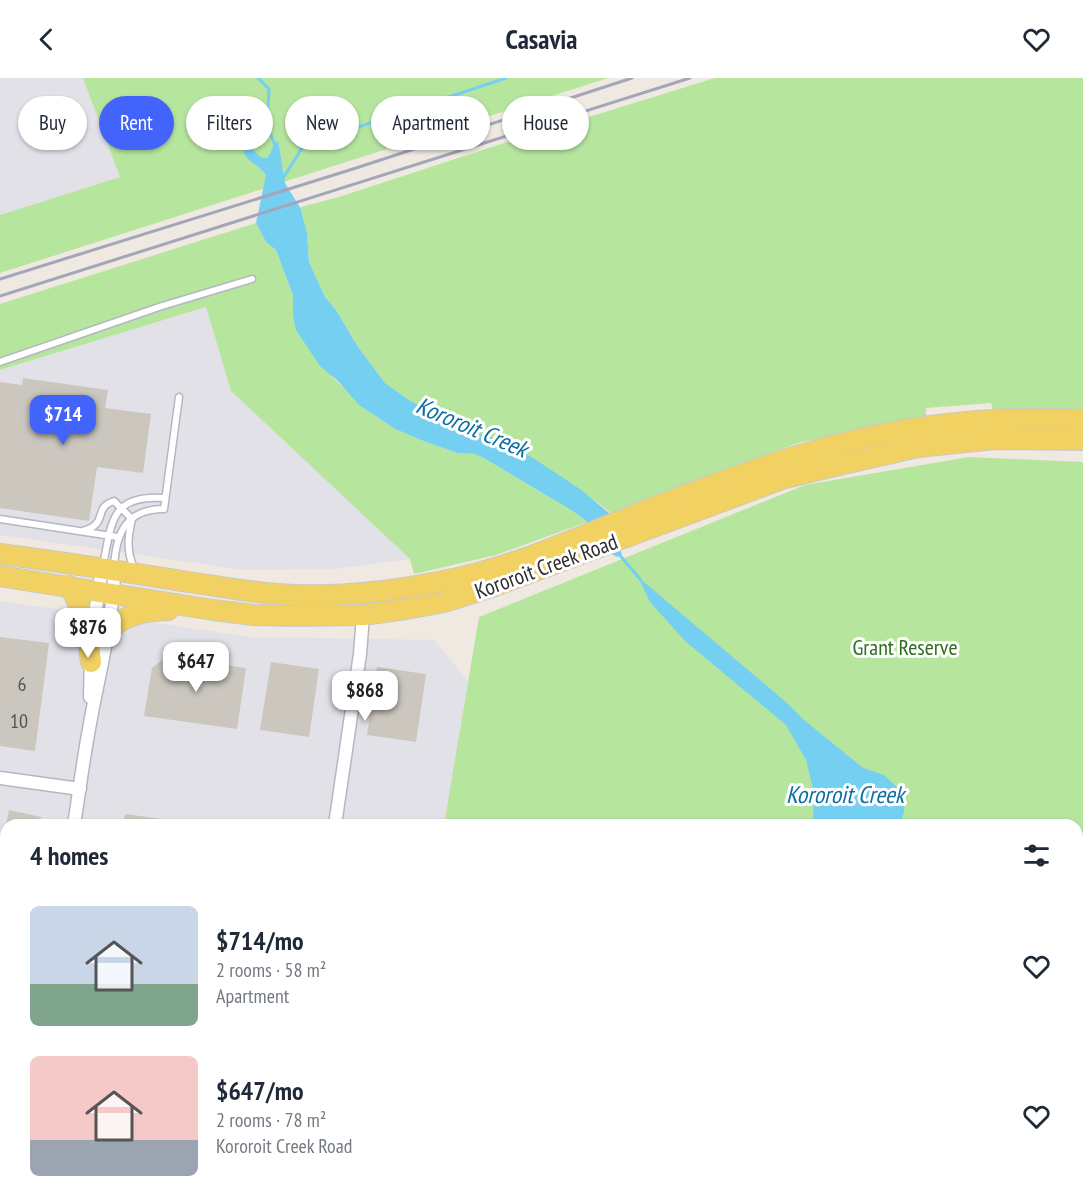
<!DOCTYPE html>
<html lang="en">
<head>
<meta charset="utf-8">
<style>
  :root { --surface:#fff; --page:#f2f2f3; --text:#1f2937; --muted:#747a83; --accent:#4264fb }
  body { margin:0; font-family:"PT Sans Narrow",sans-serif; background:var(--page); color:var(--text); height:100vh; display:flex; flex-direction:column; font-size:22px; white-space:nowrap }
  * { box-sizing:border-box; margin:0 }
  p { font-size:20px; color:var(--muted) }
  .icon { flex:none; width:33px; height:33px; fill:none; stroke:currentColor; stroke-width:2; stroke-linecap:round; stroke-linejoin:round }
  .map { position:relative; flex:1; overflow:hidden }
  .panel { position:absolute; left:0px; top:741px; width:1083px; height:384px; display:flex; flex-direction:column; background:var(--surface); border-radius:18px 18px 0 0; box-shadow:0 2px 4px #0004 }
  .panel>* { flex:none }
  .guide { position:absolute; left:18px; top:18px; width:600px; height:54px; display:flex; gap:12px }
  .price { position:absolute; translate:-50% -51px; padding:0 14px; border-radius:12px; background:#fff; color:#222; font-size:20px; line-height:39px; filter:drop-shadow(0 2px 3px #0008) }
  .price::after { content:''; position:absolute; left:50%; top:36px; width:18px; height:14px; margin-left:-9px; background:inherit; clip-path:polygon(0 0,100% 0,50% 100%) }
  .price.current { background:var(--accent); color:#fff }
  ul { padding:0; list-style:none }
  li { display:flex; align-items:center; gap:18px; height:150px; padding:0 30px }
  li span { display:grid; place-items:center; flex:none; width:168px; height:120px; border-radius:9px; color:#555 }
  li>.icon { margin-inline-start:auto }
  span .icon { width:72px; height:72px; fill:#fffc; stroke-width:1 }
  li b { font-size:26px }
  h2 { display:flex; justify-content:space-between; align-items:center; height:72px; padding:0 30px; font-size:26px }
  .tag { padding:0 21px; border-radius:27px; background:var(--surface); box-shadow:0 2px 4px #0004; font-size:21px; line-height:54px }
  .tag.current { background:var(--accent); color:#fff }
  header { display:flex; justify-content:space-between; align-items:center; height:78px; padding:0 30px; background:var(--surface); font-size:27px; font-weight:700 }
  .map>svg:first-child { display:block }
</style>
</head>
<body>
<header><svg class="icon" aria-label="back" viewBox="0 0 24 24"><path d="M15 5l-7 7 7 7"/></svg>Casavia<svg class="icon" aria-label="heart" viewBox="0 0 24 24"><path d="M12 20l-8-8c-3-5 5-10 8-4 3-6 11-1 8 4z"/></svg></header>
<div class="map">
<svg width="1083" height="1125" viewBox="0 0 1083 1125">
  <rect width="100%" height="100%" fill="#efe9e1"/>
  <g fill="#e3e1e8">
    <path d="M 0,0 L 83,0 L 120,99 L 0,137 Z"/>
    <path d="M 206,229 L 231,313 L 410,481 L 334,491 L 244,492 L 0,457 L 0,292 Z"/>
    <path d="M 0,523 L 253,559 L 434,562 L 468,603 L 445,747 L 6,747 L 6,1119 L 17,1119 L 16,1125 L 0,1125 Z"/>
    <path d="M 171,1119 L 389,1119 L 389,1125 L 170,1125 Z"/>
  </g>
  <g fill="#b6e59e">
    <path d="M 83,0 L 608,0 L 0,195 L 0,137 L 120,99 Z"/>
    <path d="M 715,0 L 1083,0 L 1083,332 L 1053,330 L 993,332 L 991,325 L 926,330 L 926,339 L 901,342 L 798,365 L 611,435 L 597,424 L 590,421 L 580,411 L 557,397 L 409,322 L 385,305 L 358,269 L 336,232 L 325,219 L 309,184 L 307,155 L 301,129 L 339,119 L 498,67 Z"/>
    <path d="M 256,145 L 266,164 L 276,172 L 293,217 L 293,238 L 331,298 L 375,338 L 395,351 L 421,362 L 457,375 L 474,376 L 482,379 L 571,432 L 587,444 L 496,477 L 414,496 L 410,481 L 231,313 L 206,229 L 0,292 L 0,226 Z"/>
    <path d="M 969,379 L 1083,384 L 1083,1125 L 389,1125 L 389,1119 L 1077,1119 L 1077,747 L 444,747 L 479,539 L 805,407 Z"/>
    <path d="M 42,1119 L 171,1119 L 170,1125 L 41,1125 Z"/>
  </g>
  <g fill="#75cff0">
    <path d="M 278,63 L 285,105 L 301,131 L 307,155 L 309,184 L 325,219 L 336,232 L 358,269 L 385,305 L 409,322 L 453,345 L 507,366 L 533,380 L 580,411 L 614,439 L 618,468 L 622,476 L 617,479 L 612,476 L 585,442 L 571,432 L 482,379 L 474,376 L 457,375 L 421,362 L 395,351 L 359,327 L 339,304 L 320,288 L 296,252 L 293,238 L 293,217 L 276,172 L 266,164 L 256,145 L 266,97 C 258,85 245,85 242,68 L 245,65 L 262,80 L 267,80 C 272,75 271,68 278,63 Z"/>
    <path d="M 638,499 L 787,625 L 804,642 L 863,690 L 884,697 L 903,715 L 904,734 L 900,747 L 813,747 L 814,715 L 806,682 L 786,647 L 685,563 L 650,524 Z"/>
    <path d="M 616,1119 L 797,1119 L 800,1125 L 617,1125 Z"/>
  </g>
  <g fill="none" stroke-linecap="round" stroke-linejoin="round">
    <g stroke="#75cff0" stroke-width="3">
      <path d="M 258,0 L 269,11 L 267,48 L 275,67"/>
      <path d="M 282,102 L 304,67 L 506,0"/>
      <path d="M 617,474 L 640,501"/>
    </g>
  </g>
  <g fill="#cbc7bf">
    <path d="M 23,300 L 108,312 L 105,330 L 151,336 L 143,395 L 97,389 L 89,443 L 0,430 L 0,304 L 22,307 Z"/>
    <path d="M 0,559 L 49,565 L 35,673 L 0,668 Z"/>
    <path d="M 166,579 L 246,590 L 237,651 L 144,638 L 152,590 Z"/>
    <path d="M 271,584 L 319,591 L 309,659 L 260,652 Z"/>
    <path d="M 377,589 L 426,596 L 416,664 L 367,657 Z"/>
    <path d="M 9,732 L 41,739 L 40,747 L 6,747 Z"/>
    <path d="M 125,736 L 170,742 L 169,747 L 123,747 Z"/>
  </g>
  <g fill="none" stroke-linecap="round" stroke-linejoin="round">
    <defs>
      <g id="lane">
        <path d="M 0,284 L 162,228 L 252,201"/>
        <path d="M 0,441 L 118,459"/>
        <path d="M 83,453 C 110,445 92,430 114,423 L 132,441 C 128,458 126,473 134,490"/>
        <path d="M 103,487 C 112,443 111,416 165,420"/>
        <path d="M 114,489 C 116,455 126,431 164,431 L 179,319"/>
      </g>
      <g id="street">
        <path d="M 92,556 L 102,490"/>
        <path d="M 90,619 L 91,577"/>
        <path d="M 0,700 L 80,711"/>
        <path d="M 74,747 C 79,715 83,683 89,651 C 98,598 113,547 114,493"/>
        <path d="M 335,747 L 360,576 L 363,537"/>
        <path d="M 0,1014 L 6,1014"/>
        <path d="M 279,1125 L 280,1119"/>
      </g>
      <g id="primary">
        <path d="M 0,476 C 63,484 125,494 188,504 C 217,508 247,514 277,516 C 332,520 389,514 443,503 C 516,489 586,456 654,429 C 720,404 787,378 856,362 C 930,344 1007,338 1083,342"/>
        <path d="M 0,498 L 213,532 L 254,537 L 293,538 L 363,537 L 406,531 L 444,524 L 492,509 L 785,400 L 843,386 L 918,369 L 995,361 L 1083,362"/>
        <path d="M 69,508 C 84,530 88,558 91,584"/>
        <path d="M 109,552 C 126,536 145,533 168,532"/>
      </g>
    </defs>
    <use href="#lane" stroke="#b4b7c1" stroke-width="9"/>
    <use href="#street" stroke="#b4b7c1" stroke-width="15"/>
    <use href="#primary" stroke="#c9c9c9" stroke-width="22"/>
    <use href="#lane" stroke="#fff" stroke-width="6"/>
    <use href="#street" stroke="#fff" stroke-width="12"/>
    <use href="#primary" stroke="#f2d163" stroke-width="20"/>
    <g stroke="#a3a6b8" stroke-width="3">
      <path d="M 0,201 L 353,91 L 632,0"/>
      <path d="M 0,218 L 690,0"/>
    </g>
  </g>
  <g text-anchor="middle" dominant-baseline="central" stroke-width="6" stroke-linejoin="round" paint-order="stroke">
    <g font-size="20" fill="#555452">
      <text x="22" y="606">6</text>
      <text x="19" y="643">10</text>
    </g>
    <g font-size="22" fill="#2e2e2e" stroke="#fff">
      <text transform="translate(546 488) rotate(-20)">Kororoit Creek Road</text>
    </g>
    <g font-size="22" fill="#2c6e1b" stroke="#fff">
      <text x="905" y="569">Grant Reserve</text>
    </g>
    <g font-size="24" font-style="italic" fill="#0d6fa3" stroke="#fff">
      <text transform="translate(472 349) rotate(23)">Kororoit Creek</text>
      <text x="845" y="716">Kororoit Creek</text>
    </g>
  </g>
</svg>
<b class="price current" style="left:63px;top:368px">$714</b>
<b class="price" style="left:88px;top:581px">$876</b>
<b class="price" style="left:196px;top:615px">$647</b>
<b class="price" style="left:365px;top:644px">$868</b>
<div class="guide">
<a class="tag">Buy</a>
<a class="tag current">Rent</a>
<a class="tag">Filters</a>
<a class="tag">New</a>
<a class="tag">Apartment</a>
<a class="tag">House</a>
</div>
<section class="panel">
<h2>4 homes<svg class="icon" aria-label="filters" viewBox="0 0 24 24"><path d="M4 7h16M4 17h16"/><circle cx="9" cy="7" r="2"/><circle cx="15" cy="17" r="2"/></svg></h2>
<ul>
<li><span style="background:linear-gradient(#c9d6e8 65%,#7fa58c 0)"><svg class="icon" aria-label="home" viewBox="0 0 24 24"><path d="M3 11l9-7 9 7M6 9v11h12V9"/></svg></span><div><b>$714/mo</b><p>2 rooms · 58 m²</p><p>Apartment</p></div><svg class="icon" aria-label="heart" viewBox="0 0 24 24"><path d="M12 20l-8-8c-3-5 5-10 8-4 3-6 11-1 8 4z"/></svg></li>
<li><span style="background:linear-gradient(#f6c9c9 70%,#9aa5b1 0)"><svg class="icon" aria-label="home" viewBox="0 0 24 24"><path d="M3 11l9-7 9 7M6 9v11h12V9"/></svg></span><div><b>$647/mo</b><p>2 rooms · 78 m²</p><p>Kororoit Creek Road</p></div><svg class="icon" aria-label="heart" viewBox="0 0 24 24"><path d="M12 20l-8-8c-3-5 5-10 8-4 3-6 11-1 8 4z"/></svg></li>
</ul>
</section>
</div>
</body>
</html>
